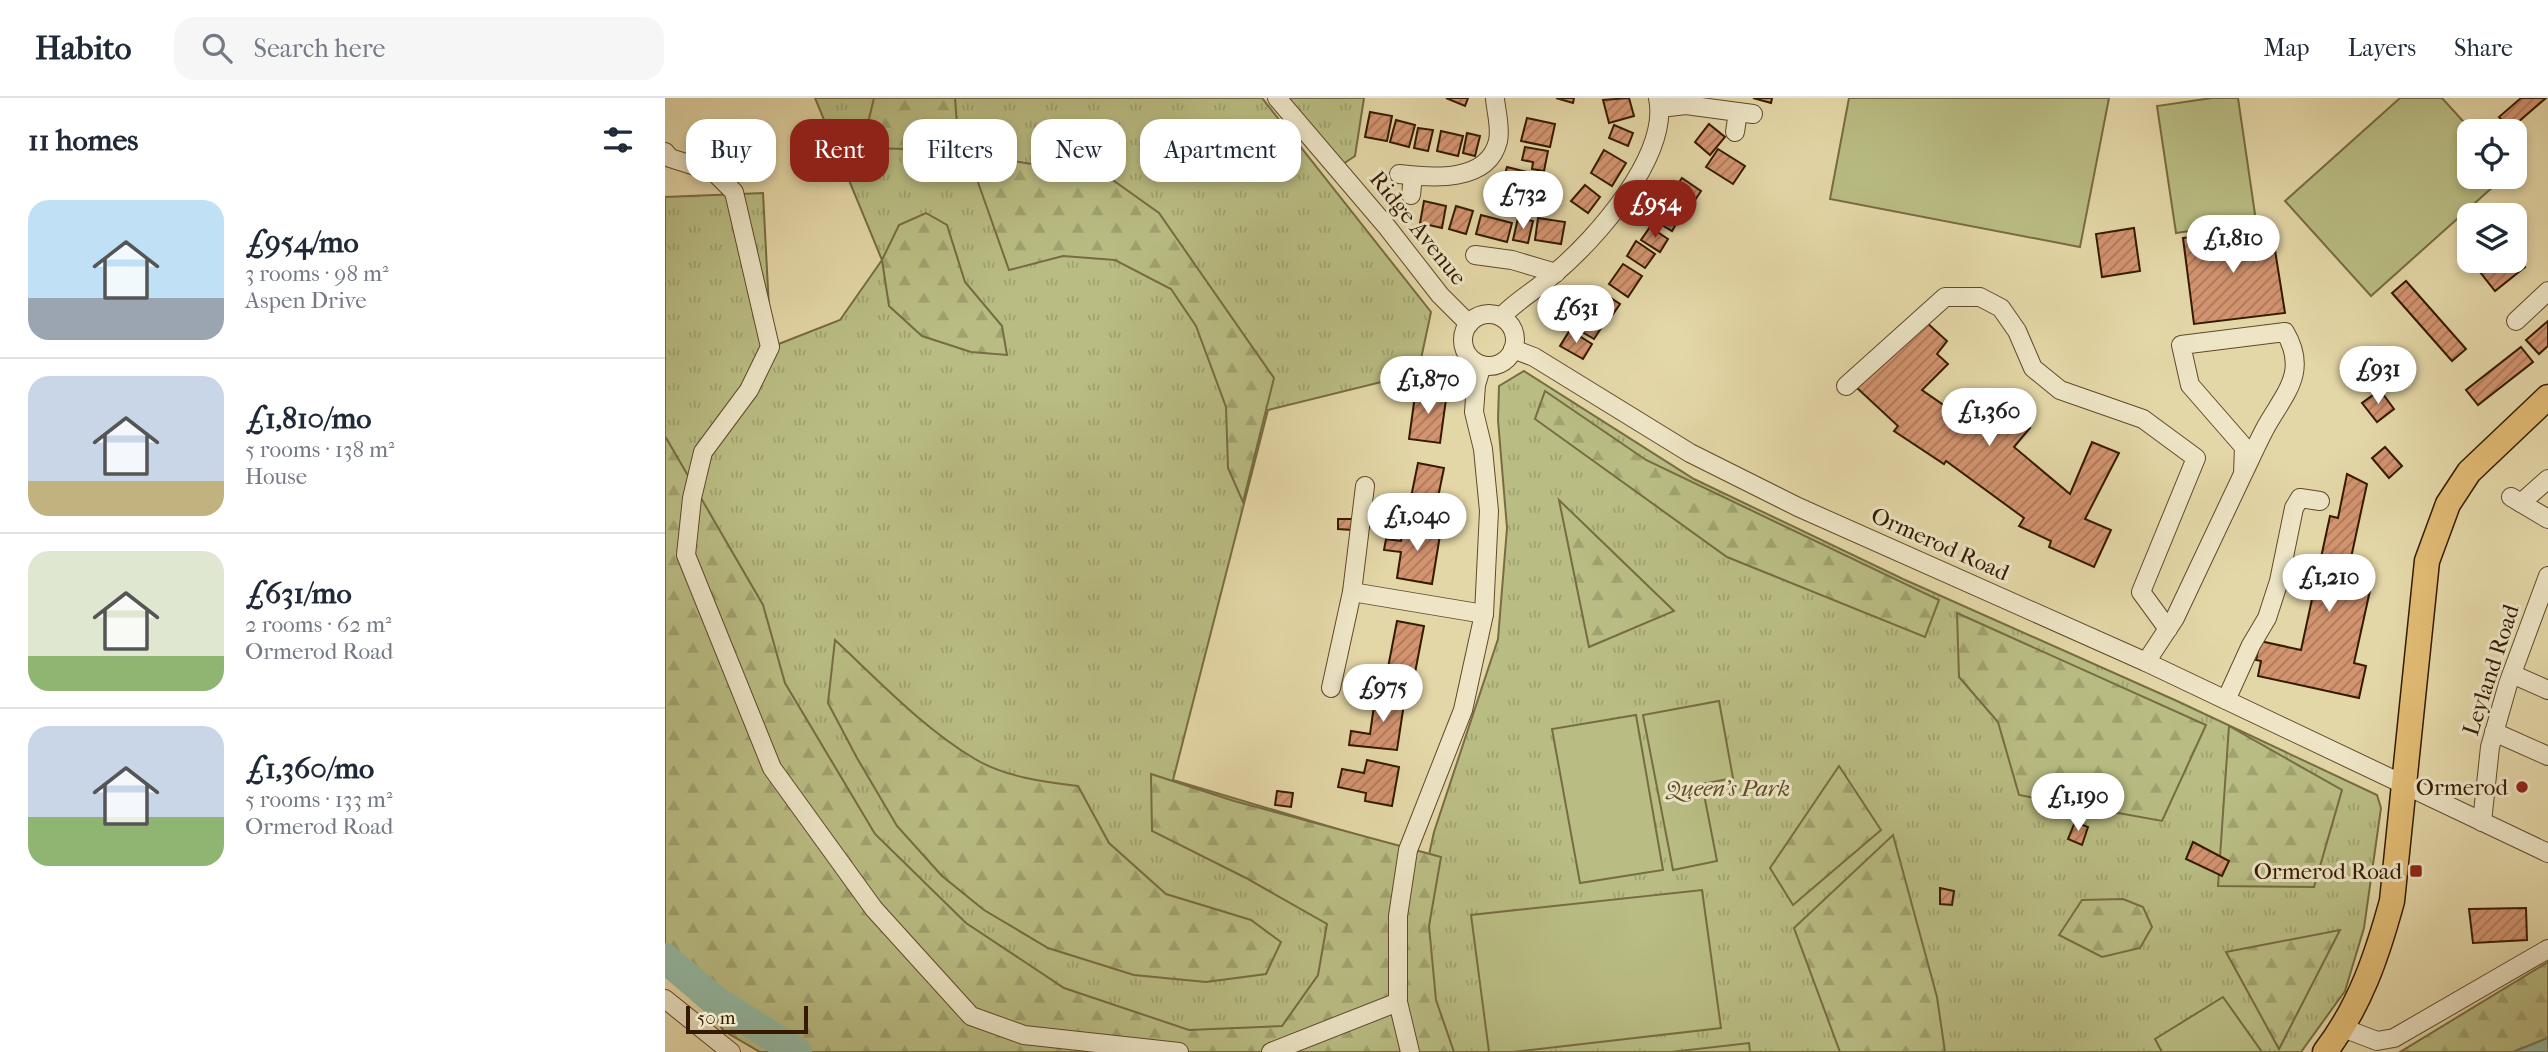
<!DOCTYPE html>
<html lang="en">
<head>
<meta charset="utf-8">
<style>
  :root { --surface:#fff; --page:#f6f6f7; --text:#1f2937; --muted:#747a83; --line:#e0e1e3; --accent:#8f2418 }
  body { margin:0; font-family:"IM FELL French Canon",serif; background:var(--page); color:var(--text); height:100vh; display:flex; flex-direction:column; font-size:26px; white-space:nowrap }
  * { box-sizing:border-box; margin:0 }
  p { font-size:23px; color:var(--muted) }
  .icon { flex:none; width:38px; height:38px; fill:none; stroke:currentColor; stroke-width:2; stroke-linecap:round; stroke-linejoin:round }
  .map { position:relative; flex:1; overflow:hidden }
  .details { display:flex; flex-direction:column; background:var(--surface); width:665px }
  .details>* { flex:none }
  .hud { position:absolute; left:21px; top:21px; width:665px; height:63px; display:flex; gap:14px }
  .buttons { position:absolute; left:1792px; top:21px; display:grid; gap:14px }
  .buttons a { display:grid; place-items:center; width:70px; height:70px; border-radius:14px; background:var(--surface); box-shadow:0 4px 10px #0003; font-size:35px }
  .scale { position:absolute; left:21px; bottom:18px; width:122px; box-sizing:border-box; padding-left:7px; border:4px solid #351a00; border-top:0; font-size:19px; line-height:24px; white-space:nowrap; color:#351a00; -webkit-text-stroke:5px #ede5c6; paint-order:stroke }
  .price { position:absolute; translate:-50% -60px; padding:0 16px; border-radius:24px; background:#fff; color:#222; font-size:23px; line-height:46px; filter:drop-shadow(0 2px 4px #0008) }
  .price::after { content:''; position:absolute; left:50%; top:42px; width:21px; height:16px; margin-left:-10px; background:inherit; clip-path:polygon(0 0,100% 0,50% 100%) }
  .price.on { background:var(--accent); color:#fff }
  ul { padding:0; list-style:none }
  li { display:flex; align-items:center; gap:21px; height:175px; padding:0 28px }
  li+li { border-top:2px solid var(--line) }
  li span { display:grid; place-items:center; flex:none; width:196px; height:140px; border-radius:21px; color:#555 }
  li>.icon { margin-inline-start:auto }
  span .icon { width:84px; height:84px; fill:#fffc; stroke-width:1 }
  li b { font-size:30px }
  h2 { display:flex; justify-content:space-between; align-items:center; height:84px; padding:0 28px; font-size:30px }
  .tag { padding:0 24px; border-radius:21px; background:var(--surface); box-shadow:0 4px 10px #0003; font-size:24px; line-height:63px }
  .tag.on { background:var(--accent); color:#fff }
  header { display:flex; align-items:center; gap:42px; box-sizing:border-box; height:98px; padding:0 35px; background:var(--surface); border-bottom:2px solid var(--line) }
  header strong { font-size:33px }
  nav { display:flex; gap:38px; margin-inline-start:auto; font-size:24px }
  .search { width:490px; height:63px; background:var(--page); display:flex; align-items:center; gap:18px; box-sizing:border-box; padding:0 24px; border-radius:21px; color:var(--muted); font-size:26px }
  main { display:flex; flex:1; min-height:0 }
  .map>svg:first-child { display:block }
</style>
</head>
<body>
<header>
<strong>Habito</strong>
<div class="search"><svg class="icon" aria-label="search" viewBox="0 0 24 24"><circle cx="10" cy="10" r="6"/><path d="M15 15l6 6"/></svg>Search here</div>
<nav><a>Map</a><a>Layers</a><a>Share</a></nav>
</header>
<main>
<section class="details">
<h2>11 homes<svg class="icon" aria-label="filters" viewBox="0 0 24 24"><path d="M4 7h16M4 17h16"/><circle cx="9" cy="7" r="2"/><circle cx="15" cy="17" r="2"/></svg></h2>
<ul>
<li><span style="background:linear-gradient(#bfe0f5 70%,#9aa5b1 0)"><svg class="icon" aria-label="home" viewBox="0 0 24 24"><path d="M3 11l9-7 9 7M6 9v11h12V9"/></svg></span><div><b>£954/mo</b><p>3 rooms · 98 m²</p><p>Aspen Drive</p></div></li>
<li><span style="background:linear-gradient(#c9d6e8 75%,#c2b280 0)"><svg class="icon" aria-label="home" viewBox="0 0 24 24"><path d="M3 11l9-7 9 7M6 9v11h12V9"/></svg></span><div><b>£1,810/mo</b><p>5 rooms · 138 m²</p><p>House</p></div></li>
<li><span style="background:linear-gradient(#dfe7d0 75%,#8fb573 0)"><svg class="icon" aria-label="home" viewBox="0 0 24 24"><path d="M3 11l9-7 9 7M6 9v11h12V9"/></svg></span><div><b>£631/mo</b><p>2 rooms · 62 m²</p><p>Ormerod Road</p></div></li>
<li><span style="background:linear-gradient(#c9d6e8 65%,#8fb573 0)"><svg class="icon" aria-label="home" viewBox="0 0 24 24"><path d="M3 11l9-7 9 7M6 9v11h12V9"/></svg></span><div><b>£1,360/mo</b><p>5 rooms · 133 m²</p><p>Ormerod Road</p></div></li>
</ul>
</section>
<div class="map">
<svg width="1883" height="954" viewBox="0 0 1883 954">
  <defs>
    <pattern id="grass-tufts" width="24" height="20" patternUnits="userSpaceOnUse" patternTransform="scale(1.75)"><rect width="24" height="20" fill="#b9bd83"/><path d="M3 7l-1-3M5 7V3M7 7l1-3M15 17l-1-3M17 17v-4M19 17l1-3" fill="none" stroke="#a0a26f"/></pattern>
    <pattern id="forest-firs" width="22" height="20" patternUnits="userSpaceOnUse" patternTransform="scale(1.75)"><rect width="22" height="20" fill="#b9bd83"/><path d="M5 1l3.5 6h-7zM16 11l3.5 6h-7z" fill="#a0a26f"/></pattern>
    <pattern id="building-hatch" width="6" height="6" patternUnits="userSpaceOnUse" patternTransform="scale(1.75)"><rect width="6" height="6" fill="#d39470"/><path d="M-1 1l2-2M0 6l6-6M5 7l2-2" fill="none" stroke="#ac785a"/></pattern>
  </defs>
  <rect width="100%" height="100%" fill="#e4d7a7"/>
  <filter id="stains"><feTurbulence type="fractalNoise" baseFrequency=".00286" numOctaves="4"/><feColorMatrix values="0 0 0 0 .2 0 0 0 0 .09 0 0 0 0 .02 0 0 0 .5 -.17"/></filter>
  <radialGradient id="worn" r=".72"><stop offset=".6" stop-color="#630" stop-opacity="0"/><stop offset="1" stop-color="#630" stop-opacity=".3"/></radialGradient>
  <g fill="url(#grass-tufts)" stroke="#776c42" stroke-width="2">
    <path d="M 150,0 L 597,0 L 766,214 L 753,275 L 603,312 L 508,682 L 743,752 L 745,954 L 379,954 L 322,947 L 0,374 L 0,99 L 98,95 L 106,249 L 175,222 L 217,162 Z"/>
    <path d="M 612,0 L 699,0 L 690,58 L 672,70 Z"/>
    <path d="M 859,273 L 1029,381 L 1238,481 L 1512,603 L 1712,697 L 1716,710 L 1699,830 L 1680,893 L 1636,954 L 765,954 L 751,816 L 769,734 L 833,541 L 842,430 L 833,322 L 834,288 Z"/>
  </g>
  <g fill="url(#forest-firs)" stroke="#776c42" stroke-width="2">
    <path d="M 209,0 L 290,0 L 294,52 L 197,50 Z"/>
    <path d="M 348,63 L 442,78 L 494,115 L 609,280 L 578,404 L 563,370 L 561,309 L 531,228 L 506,191 L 450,162 L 398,158 L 344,172 L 309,73 Z"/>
    <path d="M 261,115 L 282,127 L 300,184 L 337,228 L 342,257 L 306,254 L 257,238 L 224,208 L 217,162 L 234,127 Z"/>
    <path d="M 880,293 L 981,362 L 1274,502 L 1260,539 L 1062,459 L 870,321 Z"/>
    <path d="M 0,338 L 98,507 L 120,585 L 210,736 L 301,825 L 399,890 L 524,932 L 617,928 L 653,877 L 662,826 L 581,780 L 487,733 L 486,676 L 569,703 L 776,759 L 764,828 L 771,902 L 789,954 L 95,954 L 59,933 L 0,856 Z"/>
    <path d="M 894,402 L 1009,513 L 924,549 Z"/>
    <path d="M 1292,515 L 1541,627 L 1497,723 L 1354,697 L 1333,624 L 1294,579 Z"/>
    <path d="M 170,542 C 214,583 258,630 310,661 C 340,679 379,684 413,688 L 444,745 L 501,796 L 586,822 L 616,844 L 601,876 L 541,884 L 469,877 L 383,850 L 319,812 L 277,778 L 232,728 L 192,660 L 163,605 Z"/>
    <path d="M 1564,628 L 1677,692 L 1649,789 L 1553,788 Z"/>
    <path d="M 1174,668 L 1216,732 L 1128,807 L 1105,770 Z"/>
    <path d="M 1228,737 L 1272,899 L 1280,954 L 1175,954 L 1129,830 Z"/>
    <path d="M 1458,801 L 1478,809 L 1487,829 L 1475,850 L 1437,859 L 1394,837 L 1417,802 Z"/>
    <path d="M 1675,832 L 1614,951 L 1561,854 Z"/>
    <path d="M 1883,864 L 1883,940 L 1848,954 L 1735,954 Z"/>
  </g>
  <g fill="#b9bd83" stroke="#776c42" stroke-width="2">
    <path d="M 1184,0 L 1444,0 L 1415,149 L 1165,101 Z"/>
    <path d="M 1547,0 L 1573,0 L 1591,123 L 1511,135 L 1492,8 Z"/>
    <path d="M 1735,0 L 1777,0 L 1807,33 L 1804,33 L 1804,79 L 1839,79 L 1706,198 L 1620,103 Z"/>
    <path d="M 1054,603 L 1068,680 L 1037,686 L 1052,763 L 1008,772 L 978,617 Z"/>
    <path d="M 971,617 L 998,772 L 915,785 L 887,631 Z"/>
    <path d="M 1037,792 L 1056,930 L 848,954 L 824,954 L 806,817 Z"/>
    <path d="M 1558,899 L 1597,954 L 1497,954 L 1490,941 Z"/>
    <path d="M 1084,945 L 1085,954 L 1006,954 Z"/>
  </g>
  <path fill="#96baa4" stroke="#6f7a62" stroke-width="2" d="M 1883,940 L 1883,954 L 1848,954 Z"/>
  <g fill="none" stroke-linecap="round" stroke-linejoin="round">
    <path stroke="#96baa4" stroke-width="30" d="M 0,860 L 49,902 L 132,954"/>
  </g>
  <g fill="url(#building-hatch)" stroke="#351a00" stroke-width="2">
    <path d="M 781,0 L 803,0 L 800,8 Z"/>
    <path d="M 891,0 L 909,0 L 908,5 Z"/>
    <path d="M 964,0 L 969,18 L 944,25 L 938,2 Z"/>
    <path d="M 1088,0 L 1107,0 L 1106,5 Z"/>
    <path d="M 1856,0 L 1881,0 L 1845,31 L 1834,19 Z"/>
    <path d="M 705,14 L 727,18 L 722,43 L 700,39 Z"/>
    <path d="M 862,20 L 890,26 L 885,49 L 856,43 Z"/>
    <path d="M 731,22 L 750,27 L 744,49 L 725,44 Z"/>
    <path d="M 1044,26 L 1060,39 L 1045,57 L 1030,44 Z"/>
    <path d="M 949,27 L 968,35 L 963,48 L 944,40 Z"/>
    <path d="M 753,30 L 768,32 L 763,53 L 749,50 Z"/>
    <path d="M 776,33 L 798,38 L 793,58 L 772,53 Z"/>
    <path d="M 802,35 L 815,38 L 810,58 L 798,55 Z"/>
    <path d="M 860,49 L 883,53 L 879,73 L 867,71 L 868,64 L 857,62 Z"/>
    <path d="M 1053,51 L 1080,68 L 1068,86 L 1041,69 Z"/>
    <path d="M 939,52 L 961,65 L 947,88 L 926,75 Z"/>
    <path d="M 842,69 L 862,74 L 857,89 L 838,83 Z"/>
    <path d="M 1017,80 L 1036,93 L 1022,114 L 1003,101 Z"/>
    <path d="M 920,87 L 935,99 L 923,115 L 906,103 Z"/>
    <path d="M 759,103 L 781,108 L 777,130 L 755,125 Z"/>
    <path d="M 791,108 L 808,113 L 801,136 L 784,131 Z"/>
    <path d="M 996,108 L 1015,119 L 1007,133 L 987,121 Z"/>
    <path d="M 816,117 L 847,125 L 842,144 L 811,136 Z"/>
    <path d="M 853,120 L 868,123 L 863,145 L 848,142 Z"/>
    <path d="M 873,120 L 900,124 L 896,146 L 870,142 Z"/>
    <path d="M 1606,127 L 1620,215 L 1529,226 L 1518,140 Z"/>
    <path d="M 985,129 L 1003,141 L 995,154 L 976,142 Z"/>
    <path d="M 1469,130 L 1475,173 L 1437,179 L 1431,136 Z"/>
    <path d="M 971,143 L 990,156 L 980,170 L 962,158 Z"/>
    <path d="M 1850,156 L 1860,169 L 1830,193 L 1811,169 L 1819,163 L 1850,163 Z"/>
    <path d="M 958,166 L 977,178 L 963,199 L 944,186 Z"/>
    <path d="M 1741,183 L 1801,251 L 1787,263 L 1727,195 Z"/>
    <path d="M 937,194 L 955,206 L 946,219 L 928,207 Z"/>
    <path d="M 923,214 L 940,224 L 929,241 L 912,231 Z"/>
    <path d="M 1260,223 L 1282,243 L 1272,256 L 1283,266 L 1257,292 L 1306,326 L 1330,292 L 1361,310 L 1353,322 L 1365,330 L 1349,349 L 1405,396 L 1427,344 L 1454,355 L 1420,421 L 1446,432 L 1429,469 L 1384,449 L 1386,443 L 1354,428 L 1359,420 L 1281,363 L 1279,366 L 1229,333 L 1233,328 L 1191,289 Z"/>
    <path d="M 1883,223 L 1883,248 L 1874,256 L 1861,242 Z"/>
    <path d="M 905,232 L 927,246 L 918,261 L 895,248 Z"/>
    <path d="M 1856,249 L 1868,264 L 1813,307 L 1801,292 Z"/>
    <path d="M 751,290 L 782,294 L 775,345 L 744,341 Z"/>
    <path d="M 1715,292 L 1729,311 L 1712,324 L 1697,305 Z"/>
    <path d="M 1720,349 L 1737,368 L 1724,380 L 1707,360 Z"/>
    <path d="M 753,365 L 779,370 L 770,414 L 744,409 Z"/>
    <path d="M 1682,376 L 1702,386 L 1681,483 L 1706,488 L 1689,565 L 1701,568 L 1694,600 L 1593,578 L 1596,563 L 1591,562 L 1595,543 L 1636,552 L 1665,418 L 1673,420 Z"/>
    <path d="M 673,421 L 688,421 L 687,432 L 673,431 Z"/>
    <path d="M 739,425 L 776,431 L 767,486 L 732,480 L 736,454 L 719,452 L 721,441 L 736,443 Z"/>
    <path d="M 732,523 L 759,528 L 748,585 L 721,580 Z"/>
    <path d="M 711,594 L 740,599 L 732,652 L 684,647 L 686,633 L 705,636 Z"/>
    <path d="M 702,662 L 734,669 L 727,708 L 700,703 L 701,695 L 673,689 L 677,671 L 699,675 Z"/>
    <path d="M 612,693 L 628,695 L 626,709 L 610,707 Z"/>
    <path d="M 1410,724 L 1423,729 L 1417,747 L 1403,741 Z"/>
    <path d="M 1528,744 L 1564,763 L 1557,778 L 1521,761 Z"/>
    <path d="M 1275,790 L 1289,793 L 1287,807 L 1275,806 Z"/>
    <path d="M 1861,810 L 1862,842 L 1808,845 L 1804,811 Z"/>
  </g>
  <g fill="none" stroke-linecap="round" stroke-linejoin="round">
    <defs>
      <g id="minor">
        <path d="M 612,0 L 722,129 L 775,197 L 804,226"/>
        <path d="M 995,10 L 1021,7 L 1088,16"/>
        <path d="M 1070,34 L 1073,14"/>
        <path d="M 0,54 L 5,60 L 49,74 L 69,94 L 105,249 L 84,292 L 38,354 L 27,400 L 21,457 L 107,670 L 209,811 L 306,918 L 359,937 L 514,954"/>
        <path d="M 734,76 C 767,80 823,85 833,43 C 836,29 831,14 830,0"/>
        <path d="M 746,97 L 748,78"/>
        <path d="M 810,157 L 847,162 L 891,175"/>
        <circle cx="824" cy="242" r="26"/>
        <path d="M 836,219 C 852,202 873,191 890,175 C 931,141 1005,57 993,0"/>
        <path d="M 1851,223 L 1883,193"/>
        <path d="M 848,251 L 869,259 L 1025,355 L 1133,409 L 1481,564 L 1883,755"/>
        <path d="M 1181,288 L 1280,199 L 1315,199 L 1336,210 L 1352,233 L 1368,270 L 1395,292 L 1478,321 L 1531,360 L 1476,494 L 1503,531"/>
        <path d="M 1846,399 L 1883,421"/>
        <path d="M 1856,405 L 1883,381"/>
        <path d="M 687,494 L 819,516"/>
        <path d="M 1481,564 L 1510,520 L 1578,376 L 1579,349 L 1525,287 L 1516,247 L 1620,234 C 1643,273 1621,294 1602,327 C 1593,343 1586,360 1578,376"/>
        <path d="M 1847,576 L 1883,592"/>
        <path d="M 666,590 L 687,494 L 700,388"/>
        <path d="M 1561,602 L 1586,547 L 1602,520 L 1614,483 L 1629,410 L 1635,400 L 1655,403"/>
        <path d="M 1829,634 L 1883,658"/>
        <path d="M 1817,724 L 1825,649 L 1843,586 L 1883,478"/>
        <path d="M 0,901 L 66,954"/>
        <path d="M 1678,930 L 1712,943 L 1729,940 L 1883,851"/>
        <path d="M 606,954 L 733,904"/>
        <path d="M 745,954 L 733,904 L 733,818 L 743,752 L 798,612 L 819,516 L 824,413 L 818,351 L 809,314 L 811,287 L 817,267"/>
      </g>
      <path id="highway" d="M 1660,954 C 1695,908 1712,858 1727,803 L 1762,463 L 1783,406 L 1804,374 L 1883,299"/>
    </defs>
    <use href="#minor" stroke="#61492a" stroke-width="20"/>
    <use href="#highway" stroke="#351a00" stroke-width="27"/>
    <use href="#minor" stroke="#ede5c6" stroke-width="18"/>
    <use href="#highway" stroke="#e2bc74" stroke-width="24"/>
  </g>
  <g fill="#8f2418" stroke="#ede5c6" stroke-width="2.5">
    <circle cx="1857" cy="689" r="7"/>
    <rect x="1744" y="766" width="14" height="14" rx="3.5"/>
  </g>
  <g text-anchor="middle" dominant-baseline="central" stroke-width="6" stroke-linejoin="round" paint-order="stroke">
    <g font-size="23" fill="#351a00" stroke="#ede5c6">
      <text transform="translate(753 130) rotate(51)">Ridge Avenue</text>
      <text transform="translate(1275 446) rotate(24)">Ormerod Road</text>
      <text transform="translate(1826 572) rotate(-72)">Leyland Road</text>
    </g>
    <g font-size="23" fill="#351a00" stroke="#ede5c6" text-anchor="end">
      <text x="1843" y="689">Ormerod</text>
      <text x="1737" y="773">Ormerod Road</text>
    </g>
    <g font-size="23" font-style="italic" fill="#5d4b27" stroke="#ede5c6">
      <text x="1063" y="690">Queen's Park</text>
    </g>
  </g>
  <rect width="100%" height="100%" filter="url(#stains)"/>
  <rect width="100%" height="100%" fill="url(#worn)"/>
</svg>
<div class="buttons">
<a><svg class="icon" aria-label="locate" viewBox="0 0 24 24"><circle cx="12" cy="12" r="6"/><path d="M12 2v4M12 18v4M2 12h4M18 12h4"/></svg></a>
<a><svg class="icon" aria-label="layers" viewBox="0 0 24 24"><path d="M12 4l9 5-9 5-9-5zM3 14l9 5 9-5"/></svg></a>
</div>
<div class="scale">50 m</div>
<b class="price" style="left:858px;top:133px">£732</b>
<b class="price on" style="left:990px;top:142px">£954</b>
<b class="price" style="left:1568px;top:177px">£1,810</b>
<b class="price" style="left:911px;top:247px">£631</b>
<b class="price" style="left:1713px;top:308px">£931</b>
<b class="price" style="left:763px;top:318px">£1,870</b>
<b class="price" style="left:1324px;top:350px">£1,360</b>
<b class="price" style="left:752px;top:455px">£1,040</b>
<b class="price" style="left:1664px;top:516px">£1,210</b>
<b class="price" style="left:718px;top:626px">£975</b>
<b class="price" style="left:1413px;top:735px">£1,190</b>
<div class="hud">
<a class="tag">Buy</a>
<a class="tag on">Rent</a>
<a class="tag">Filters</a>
<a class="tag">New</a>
<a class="tag">Apartment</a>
</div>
</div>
</main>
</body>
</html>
